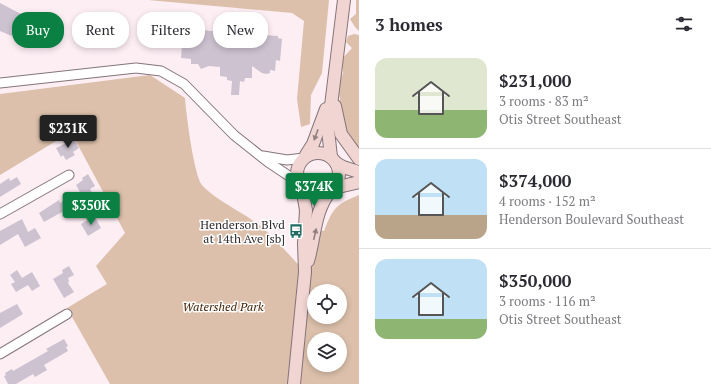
<!DOCTYPE html>
<html lang="en">
<head>
<meta charset="utf-8">
<style>
  :root { --surface:#fff; --page:#f2f2f3; --text:#2b2b33; --muted:#7c7c81; --line:#e1e1e2; --accent:#0b8043 }
  body { margin:0; font-family:"PT Serif",serif; background:var(--page); color:var(--text); height:100vh; display:flex; flex-direction:column; font-size:15px; white-space:nowrap }
  * { box-sizing:border-box; margin:0 }
  p { font-size:13px; color:var(--muted) }
  .icon { flex:none; width:22px; height:22px; fill:none; stroke:currentColor; stroke-width:2; stroke-linecap:round; stroke-linejoin:round }
  .map { position:relative; flex:1; overflow:hidden }
  .drawer { display:flex; flex-direction:column; background:var(--surface); width:352px }
  .drawer>* { flex:none }
  .top-card { position:absolute; left:12px; top:12px; width:287px; height:36px; display:flex; gap:8px }
  .fabs { position:absolute; left:307px; top:284px; display:grid; gap:8px }
  .fabs a { display:grid; place-items:center; width:40px; height:40px; border-radius:50%; background:var(--surface); box-shadow:0 2px 6px #0003; font-size:20px }
  .price { position:absolute; translate:-50% -34px; padding:0 9px; border-radius:4px; background:var(--accent); color:#fff; font-size:13px; line-height:26px; filter:drop-shadow(0 1px 2px #0008) }
  .price::after { content:''; position:absolute; left:50%; top:24px; width:12px; height:9px; margin-left:-6px; background:inherit; clip-path:polygon(0 0,100% 0,50% 100%) }
  .price.active { background:#222; color:#fff }
  ul { padding:0; list-style:none }
  li { display:flex; align-items:center; gap:12px; height:100px; padding:0 16px }
  li+li { border-top:1px solid var(--line) }
  li span { display:grid; place-items:center; flex:none; width:112px; height:80px; border-radius:12px; color:#555 }
  li>.icon { margin-inline-start:auto }
  span .icon { width:48px; height:48px; fill:#fffc; stroke-width:1 }
  li b { font-size:17px }
  h2 { display:flex; justify-content:space-between; align-items:center; height:48px; padding:0 16px; font-size:17px }
  .pill { padding:0 14px; border-radius:16px; background:var(--surface); box-shadow:0 2px 6px #0003; font-size:14px; line-height:36px }
  .pill.active { background:var(--accent); color:#fff }
  main { display:flex; flex:1; min-height:0 }
  .map>svg:first-child { display:block }
</style>
</head>
<body>
<main>
<div class="map">
<svg width="359" height="384" viewBox="0 0 359 384">
  <rect width="100%" height="100%" fill="#fdeef4"/>
  <g fill="#dcc0ab" fill-rule="evenodd">
    <path d="M 148,0 L 329,0 L 322,73 L 311,95 L 310,124 L 301,127 L 297,99 L 304,21 L 292,13 Z"/>
    <path d="M 356,0 L 359,0 L 359,31 L 355,27 L 350,19 L 356,14 Z"/>
    <path d="M 354,34 L 359,35 L 359,153 L 339,121 L 338,108 L 340,99 L 338,88 L 343,73 L 341,60 L 352,48 L 346,42 L 348,36 Z"/>
    <path d="M 150,75 L 185,98 C 186,113 194,176 202,185 C 213,198 240,211 255,222 C 274,236 289,255 305,272 L 316,230 L 324,231 C 333,208 336,204 359,195 L 359,384 L 110,384 L 67,308 L 107,284 L 96,266 L 125,233 L 71,132 L 0,175 L 0,94 ZM 314,291 L 340,291 L 340,317 L 314,317 ZM 314,339 L 340,339 L 340,365 L 314,365 Z"/>
  </g>
  <g fill="#cdc2d0">
    <path d="M 0,3 L 21,14 L 12,36 L 0,31 Z"/>
    <path d="M 186,29 L 278,36 L 278,38 L 282,39 L 280,61 L 276,60 L 275,71 L 270,70 L 270,73 L 266,74 L 262,73 L 252,66 L 252,78 L 245,78 L 244,82 L 240,81 L 239,95 L 231,95 L 232,81 L 227,80 L 227,77 L 220,76 L 220,67 L 209,66 L 201,69 L 198,64 L 191,64 L 191,59 L 181,58 L 183,32 L 186,32 Z"/>
    <path d="M 74,139 L 79,148 L 73,152 L 75,155 L 66,160 L 63,155 L 61,157 L 56,148 Z"/>
    <path d="M 88,174 L 95,186 L 90,189 L 94,197 L 74,207 L 73,206 L 44,222 L 39,213 L 59,200 L 60,203 L 80,192 L 76,185 L 83,180 L 82,178 Z"/>
    <path d="M 17,177 L 21,184 L 0,197 L 0,184 L 9,178 L 10,181 Z"/>
    <path d="M 94,216 L 101,228 L 88,236 L 81,224 Z"/>
    <path d="M 22,219 L 28,232 L 35,228 L 41,238 L 25,247 L 18,234 L 0,245 L 0,231 Z"/>
    <path d="M 69,266 L 74,275 L 68,278 L 69,281 L 68,283 L 74,292 L 64,298 L 53,279 L 63,273 L 62,270 Z"/>
    <path d="M 17,270 L 22,278 L 32,272 L 40,286 L 32,291 L 28,285 L 16,292 L 11,284 L 15,282 L 10,275 Z"/>
    <path d="M 17,304 L 23,314 L 0,328 L 0,313 Z"/>
    <path d="M 64,339 L 68,346 L 66,347 L 68,351 L 44,365 L 47,370 L 35,377 L 33,374 L 16,384 L 8,384 L 4,376 L 6,375 L 5,373 L 12,369 L 13,371 L 48,351 L 46,349 Z"/>
  </g>
  <g fill="none" stroke-linecap="round" stroke-linejoin="round">
    <defs>
      <g id="minor">
        <path d="M 0,83 L 136,68 L 161,71 L 184,84 L 234,135 L 268,162 L 298,182"/>
        <path d="M 263,156 L 287,160 L 304,158"/>
        <path d="M 0,214 L 69,175"/>
        <path d="M 0,354 L 67,314"/>
      </g>
      <g id="secondary">
        <path d="M 335,106 L 341,134 L 359,159"/>
        <circle cx="318" cy="174" r="21"/>
        <path d="M 306,155 L 313,144 L 326,109"/>
        <path d="M 331,157 L 328,130 L 344,0"/>
        <path d="M 336,163 L 343,167 L 359,172"/>
        <path d="M 334,188 L 359,182"/>
        <path d="M 308,261 C 315,238 314,211 330,192"/>
        <path d="M 294,384 L 305,272 L 304,244 L 306,210 L 302,188"/>
      </g>
    </defs>
    <use href="#minor" stroke="#84747a" stroke-width="11"/>
    <use href="#secondary" stroke="#84747a" stroke-width="14"/>
    <use href="#minor" stroke="#fff" stroke-width="9"/>
    <use href="#secondary" stroke="#f0d5d2" stroke-width="12"/>
  </g>
  <defs><path id="oneway-solid" d="M-6-.8H1V-3.2L6.5 0L1 3.2V.8H-6Z"/></defs>
  <g fill="#908080">
    <use href="#oneway-solid" transform="translate(316 135) rotate(110)"/>
    <use href="#oneway-solid" transform="translate(315 234) rotate(-77)"/>
  </g>
  <defs>
    <symbol id="bus-bare" viewBox="-9 -9 18 18"><path d="M-5-6H5V4H4V6H2V4H-2V6H-4V4H-5ZM-3.5-4V0h7V-4ZM-3.5 1.2v1.5H-2V1.2ZM2 1.2v1.5H3.5V1.2Z" fill="#226b63" stroke="#fff" stroke-width="2.5" paint-order="stroke"/></symbol>
  </defs>
  <g fill-rule="evenodd">
    <use href="#bus-bare" x="286" y="221" width="20" height="20"/>
  </g>
  <g text-anchor="middle" dominant-baseline="central" stroke-width="3" stroke-linejoin="round" paint-order="stroke">
    <g font-size="12" fill="#312a2d" stroke="#fff" text-anchor="end">
      <text x="285" y="224">Henderson Blvd<tspan x="285" dy="14">at 14th Ave [sb]</tspan></text>
    </g>
    <g font-size="12" font-style="italic" fill="#432304" stroke="#fff">
      <text x="223" y="306">Watershed Park</text>
    </g>
  </g>
</svg>
<div class="fabs">
<a><svg class="icon" aria-label="locate" viewBox="0 0 24 24"><circle cx="12" cy="12" r="6"/><path d="M12 2v4M12 18v4M2 12h4M18 12h4"/></svg></a>
<a><svg class="icon" aria-label="layers" viewBox="0 0 24 24"><path d="M12 4l9 5-9 5-9-5zM3 14l9 5 9-5"/></svg></a>
</div>
<b class="price active" style="left:68px;top:149px">$231K</b>
<b class="price" style="left:314px;top:207px">$374K</b>
<b class="price" style="left:91px;top:226px">$350K</b>
<div class="top-card">
<a class="pill active">Buy</a>
<a class="pill">Rent</a>
<a class="pill">Filters</a>
<a class="pill">New</a>
</div>
</div>
<section class="drawer">
<h2>3 homes<svg class="icon" aria-label="filters" viewBox="0 0 24 24"><path d="M4 7h16M4 17h16"/><circle cx="9" cy="7" r="2"/><circle cx="15" cy="17" r="2"/></svg></h2>
<ul>
<li><span style="background:linear-gradient(#dfe7d0 65%,#8fb573 0)"><svg class="icon" aria-label="home" viewBox="0 0 24 24"><path d="M3 11l9-7 9 7M6 9v11h12V9"/></svg></span><div><b>$231,000</b><p>3 rooms · 83 m²</p><p>Otis Street Southeast</p></div></li>
<li><span style="background:linear-gradient(#bfe0f5 70%,#b9a48a 0)"><svg class="icon" aria-label="home" viewBox="0 0 24 24"><path d="M3 11l9-7 9 7M6 9v11h12V9"/></svg></span><div><b>$374,000</b><p>4 rooms · 152 m²</p><p>Henderson Boulevard Southeast</p></div></li>
<li><span style="background:linear-gradient(#bfe0f5 75%,#8fb573 0)"><svg class="icon" aria-label="home" viewBox="0 0 24 24"><path d="M3 11l9-7 9 7M6 9v11h12V9"/></svg></span><div><b>$350,000</b><p>3 rooms · 116 m²</p><p>Otis Street Southeast</p></div></li>
</ul>
</section>
</main>
</body>
</html>
